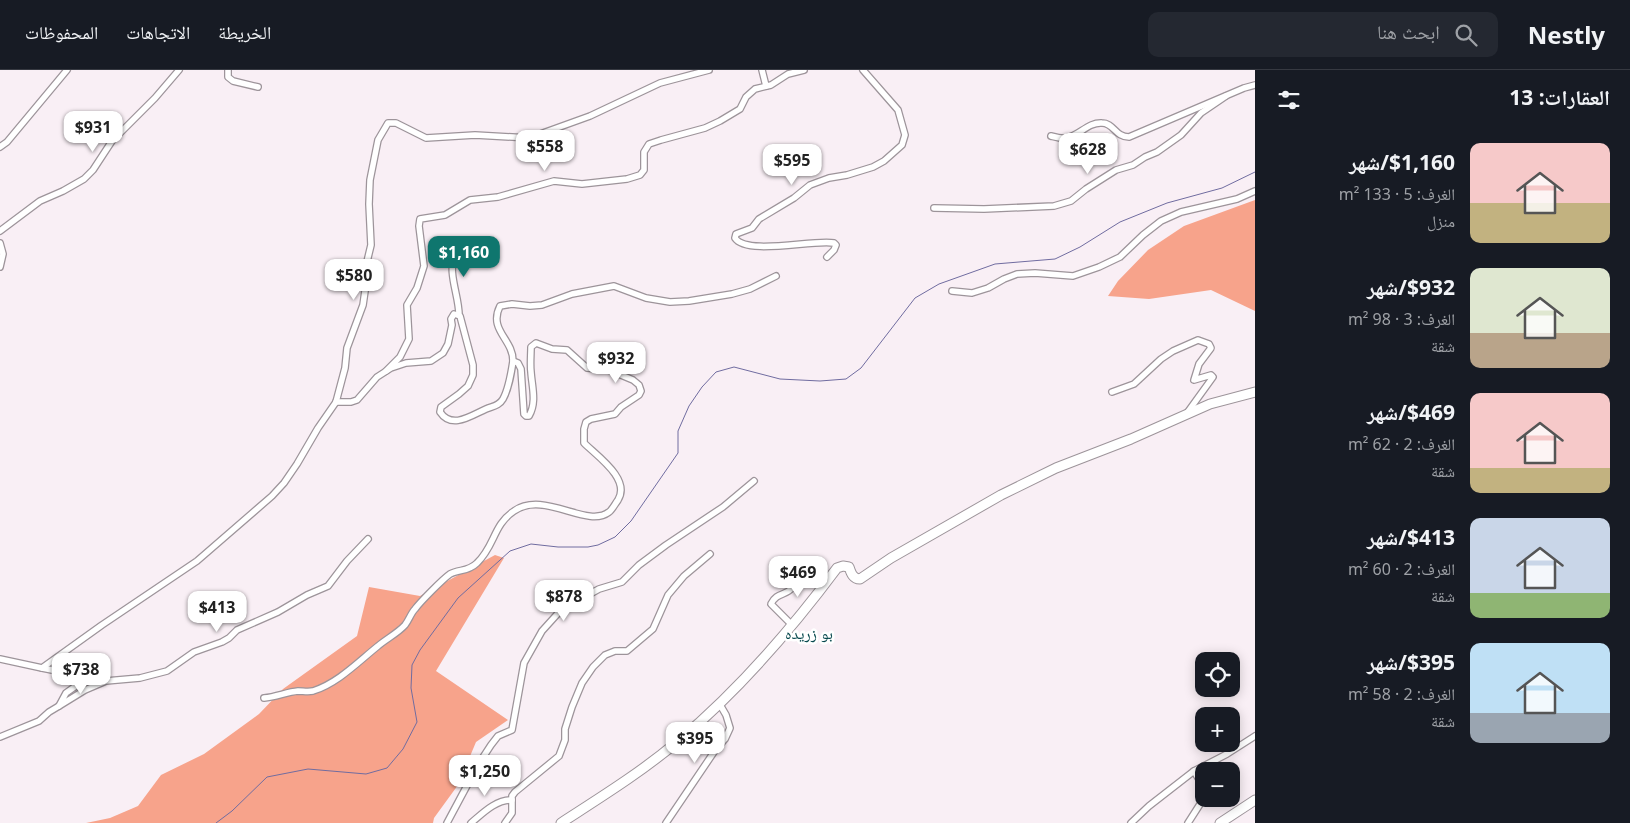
<!DOCTYPE html>
<html lang="ar">
<head>
<meta charset="utf-8">
<style>
  :root { --surface:#171b24; --page:#242831; --text:#f1f3f6; --muted:#9ea1a6; --line:#363941; --accent:#0f766e }
  body { margin:0; font-family:"Noto Sans","Noto Naskh Arabic",sans-serif; background:var(--page); color:var(--text); direction:rtl; height:100vh; display:flex; flex-direction:column; font-size:19px; white-space:nowrap }
  * { box-sizing:border-box; margin:0 }
  p { font-size:16px; color:var(--muted) }
  .icon { flex:none; width:28px; height:28px; fill:none; stroke:currentColor; stroke-width:2; stroke-linecap:round; stroke-linejoin:round }
  .map { position:relative; flex:1; overflow:hidden; direction:ltr }
  .panel { display:flex; flex-direction:column; background:var(--surface); width:375px }
  .panel>* { flex:none }
  .tools { position:absolute; left:1195px; top:582px; display:grid; gap:10px }
  .tools a { display:grid; place-items:center; width:45px; height:45px; border-radius:10px; background:var(--surface); box-shadow:0 2px 12px #0003; font-size:25px }
  .price { position:absolute; translate:-50% -42px; padding:0 11px; border-radius:10px; background:#fff; color:#222; font-size:16px; line-height:32px; filter:drop-shadow(0 1px 2px #0008) }
  .price::after { content:''; position:absolute; left:50%; top:30px; width:15px; height:11px; margin-left:-8px; background:inherit; clip-path:polygon(0 0,100% 0,50% 100%) }
  .price.on { background:var(--accent); color:#fff }
  ul { padding:0; list-style:none }
  li { display:flex; align-items:center; gap:15px; height:125px; padding:0 20px }
  li span { display:grid; place-items:center; flex:none; width:140px; height:100px; border-radius:10px; color:#555 }
  li>.icon { margin-inline-start:auto }
  span .icon { width:60px; height:60px; fill:#fffc; stroke-width:1 }
  li b { font-size:21px }
  h2 { display:flex; justify-content:space-between; align-items:center; height:60px; padding:0 20px; font-size:21px }
  header { display:flex; align-items:center; gap:30px; box-sizing:border-box; height:70px; padding:0 25px; background:var(--surface); border-bottom:1px solid var(--line) }
  header strong { font-size:24px }
  nav { display:flex; gap:28px; margin-inline-start:auto; font-size:18px }
  .search { width:350px; height:45px; background:var(--page); display:flex; align-items:center; gap:12px; box-sizing:border-box; padding:0 18px; border-radius:10px; color:var(--muted); font-size:19px }
  main { display:flex; flex:1; min-height:0 }
  .map>svg:first-child { display:block }
</style>
</head>
<body>
<header>
<strong>Nestly</strong>
<div class="search"><svg class="icon" aria-label="search" viewBox="0 0 24 24"><circle cx="10" cy="10" r="6"/><path d="M15 15l6 6"/></svg>ابحث هنا</div>
<nav><a>الخريطة</a><a>الاتجاهات</a><a>المحفوظات</a></nav>
</header>
<main>
<section class="panel">
<h2>العقارات: 13<svg class="icon" aria-label="filters" viewBox="0 0 24 24"><path d="M4 7h16M4 17h16"/><circle cx="9" cy="7" r="2"/><circle cx="15" cy="17" r="2"/></svg></h2>
<ul>
<li><span style="background:linear-gradient(#f6c9c9 60%,#c2b280 0)"><svg class="icon" aria-label="home" viewBox="0 0 24 24"><path d="M3 11l9-7 9 7M6 9v11h12V9"/></svg></span><div><b>$1,160/شهر</b><p>الغرف: 5 · 133 m²</p><p>منزل</p></div></li>
<li><span style="background:linear-gradient(#dfe7d0 65%,#b9a48a 0)"><svg class="icon" aria-label="home" viewBox="0 0 24 24"><path d="M3 11l9-7 9 7M6 9v11h12V9"/></svg></span><div><b>$932/شهر</b><p>الغرف: 3 · 98 m²</p><p>شقة</p></div></li>
<li><span style="background:linear-gradient(#f6c9c9 75%,#c2b280 0)"><svg class="icon" aria-label="home" viewBox="0 0 24 24"><path d="M3 11l9-7 9 7M6 9v11h12V9"/></svg></span><div><b>$469/شهر</b><p>الغرف: 2 · 62 m²</p><p>شقة</p></div></li>
<li><span style="background:linear-gradient(#c9d6e8 75%,#8fb573 0)"><svg class="icon" aria-label="home" viewBox="0 0 24 24"><path d="M3 11l9-7 9 7M6 9v11h12V9"/></svg></span><div><b>$413/شهر</b><p>الغرف: 2 · 60 m²</p><p>شقة</p></div></li>
<li><span style="background:linear-gradient(#bfe0f5 70%,#9aa5b1 0)"><svg class="icon" aria-label="home" viewBox="0 0 24 24"><path d="M3 11l9-7 9 7M6 9v11h12V9"/></svg></span><div><b>$395/شهر</b><p>الغرف: 2 · 58 m²</p><p>شقة</p></div></li>
</ul>
</section>
<div class="map">
<svg width="1255" height="753" viewBox="0 0 1255 753">
  <rect width="100%" height="100%" fill="#f9eff5"/>
  <g fill="#f7a38b">
    <path d="M 1255,130 L 1255,241 L 1211,220 L 1149,229 L 1108,226 L 1118,211 L 1148,180 L 1184,156 Z"/>
    <path d="M 495,485 L 504,488 L 436,601 L 508,650 L 476,672 L 458,715 L 434,748 L 433,753 L 86,753 L 110,748 L 138,736 L 161,705 L 204,684 L 259,644 L 283,619 L 357,566 L 369,517 L 420,526 Z"/>
  </g>
  <g fill="none" stroke-linecap="round" stroke-linejoin="round">
    <path stroke="#706ca0" stroke-width="1" d="M 216,753 L 232,741 L 267,707 L 308,699 L 366,704 L 387,698 L 403,679 L 417,652 L 411,618 L 412,595 L 420,580 L 458,528 L 510,481 L 531,474 L 558,477 L 588,477 L 598,475 L 615,467 L 631,451 L 678,383 L 678,361 L 689,336 L 702,317 L 716,302 L 734,297 L 780,309 L 820,311 L 846,309 L 861,298 L 915,228 L 939,214 L 995,194 L 1055,189 L 1080,177 L 1120,152 L 1167,133 L 1222,118 L 1255,102"/>
    <defs>
      <g id="street">
        <path d="M 228,0 L 228,7 L 233,11 L 258,17"/>
        <path d="M 762,0 L 766,16"/>
        <path d="M 1051,66 C 1055,67 1061,69 1066,68 C 1079,66 1088,52 1102,53 C 1114,53 1115,67 1129,67 L 1244,18 L 1255,15"/>
        <path d="M 0,77 L 7,72 L 67,0"/>
        <path d="M 934,138 L 984,139 L 1054,136 L 1071,131 L 1086,119 L 1116,100 L 1133,95 L 1145,87 L 1157,82 L 1181,65 L 1201,43 L 1226,26"/>
        <path d="M 0,161 L 40,131 L 63,121 L 84,109 L 93,100 L 112,71 L 155,28 L 179,0"/>
        <path d="M 0,173 L 3,184 L 0,197"/>
        <path d="M 827,187 L 834,180 L 836,175 L 834,173 C 814,169 747,186 735,168 L 736,164 L 752,158 L 759,149 L 794,128 L 810,115 L 829,108 L 847,105 L 873,97 L 884,91 L 902,75 L 905,65 L 898,40 L 863,0"/>
        <path d="M 952,221 L 972,223 L 988,218 L 1004,209 L 1017,204 L 1035,203 L 1073,206 L 1099,197 L 1120,187 L 1143,165 L 1161,151 L 1181,142 L 1237,129 L 1255,121"/>
        <path d="M 459,245 C 459,225 447,203 455,184 L 472,183 L 487,184"/>
        <path d="M 386,301 L 400,287 L 409,269 L 407,235 L 417,218 L 424,196 L 419,156 L 420,149 L 445,145 L 470,130 L 498,127 L 554,111 L 582,114 L 627,109 L 640,105 L 644,100 L 644,82 L 649,74 L 661,70 L 705,58 L 720,51 L 740,39 L 746,27 L 755,19 L 771,15 L 788,4 L 804,0"/>
        <path d="M 1112,322 L 1134,314 L 1161,289 L 1173,281 L 1198,270 L 1209,274 L 1211,278 L 1199,294 L 1194,310 L 1211,305 L 1213,307 L 1187,343"/>
        <path d="M 336,332 L 351,332 L 357,330 L 377,307 L 391,298 L 406,293 L 431,291 L 443,283 L 448,274 L 452,255 L 451,249 L 454,244 L 460,246 L 473,295 L 473,305 L 468,316 L 459,324 L 441,337 L 440,342 C 452,360 472,345 486,339 C 493,336 499,336 503,329 C 509,318 511,304 513,291"/>
        <path d="M 792,555 L 771,534 C 779,517 795,532 797,499"/>
        <path d="M 0,589 L 42,598 L 102,555 L 197,491 L 272,426 L 284,413 L 297,394 L 318,358 L 336,332 L 345,298 L 347,278 L 363,235 L 366,214 L 365,200 L 371,175 L 369,134 L 370,110 L 378,70 L 388,53 L 396,53 L 426,68 L 475,65 L 529,68 L 590,46 L 660,13 L 709,0"/>
        <path d="M 264,628 C 276,627 287,622 298,621 C 303,621 308,622 313,621 C 338,613 358,592 378,576 C 386,569 398,563 405,555 C 409,550 411,543 415,539 C 421,531 443,509 450,504 C 459,499 468,502 477,493 C 495,476 493,455 514,441 C 544,420 587,459 609,442 C 612,440 615,434 618,430 C 631,409 597,386 584,373 L 584,359 L 586,352 L 591,349 L 615,344 L 621,337 L 639,325 L 641,321 L 639,315 L 633,310 L 609,300 L 587,298 L 567,280 L 552,279 L 536,273 L 531,277 C 531,285 530,294 531,302 C 532,317 537,332 529,346 L 526,346 L 524,344 L 521,299 L 518,293 L 513,291 C 513,269 488,260 500,236 L 512,234 L 530,236 L 542,235 L 572,224 L 614,216 L 646,228 L 670,232 L 689,231 L 732,224 L 750,219 L 776,206"/>
        <path d="M 59,636 L 85,620 L 106,611 L 140,608 L 167,601 L 194,582 L 222,572 L 229,568 L 237,560 L 278,542 L 307,525 L 328,516 L 347,491 L 368,469"/>
        <path d="M 0,667 L 39,651 L 49,642 L 59,636 L 66,623 L 80,613 L 88,603 L 87,600 L 84,598 L 62,602 L 42,598"/>
        <path d="M 1194,701 L 1204,718"/>
        <path d="M 447,753 L 478,695 L 491,675 L 498,666 L 512,660 L 524,593 L 542,561 L 561,540 L 599,519 L 622,512 L 639,495 L 666,475 L 723,437 L 754,411"/>
        <path d="M 471,753 C 483,743 495,730 512,730"/>
        <path d="M 505,753 L 512,743 L 512,726 L 515,722 L 559,686 L 565,670 L 565,659 L 572,637 L 582,613 L 593,597 L 605,585 L 615,581 L 627,581 L 653,559 L 668,525 L 684,506 L 710,484"/>
        <path d="M 666,753 L 716,679 L 725,669 L 730,658 L 726,645 L 719,633"/>
        <path d="M 1131,753 L 1149,736 L 1194,701 L 1227,684 L 1255,666"/>
        <path d="M 1188,753 L 1204,728"/>
      </g>
      <g id="secondary">
        <path d="M 561,753 C 601,727 640,703 677,672 C 737,622 790,561 837,498 L 843,496 L 849,497 C 851,503 853,509 860,509 L 891,488 L 1001,425 L 1056,398 L 1131,369 L 1210,334 L 1255,322"/>
        <path d="M 1220,753 L 1255,730"/>
      </g>
    </defs>
    <use href="#street" stroke="#9d949a" stroke-width="8"/>
    <use href="#secondary" stroke="#9d949a" stroke-width="11"/>
    <use href="#street" stroke="#fff" stroke-width="5.5"/>
    <use href="#secondary" stroke="#fff" stroke-width="9"/>
  </g>
  <g text-anchor="middle" dominant-baseline="central" stroke-width="5" stroke-linejoin="round" paint-order="stroke">
    <g font-size="16" fill="#08494e" stroke="#fff">
      <text x="809" y="563">بو زريده</text>
    </g>
  </g>
</svg>
<div class="tools">
<a><svg class="icon" aria-label="locate" viewBox="0 0 24 24"><circle cx="12" cy="12" r="6"/><path d="M12 2v4M12 18v4M2 12h4M18 12h4"/></svg></a>
<a>+</a>
<a>−</a>
</div>
<b class="price" style="left:93px;top:83px">$931</b>
<b class="price" style="left:545px;top:102px">$558</b>
<b class="price" style="left:1088px;top:105px">$628</b>
<b class="price" style="left:792px;top:116px">$595</b>
<b class="price on" style="left:464px;top:208px">$1,160</b>
<b class="price" style="left:354px;top:231px">$580</b>
<b class="price" style="left:616px;top:314px">$932</b>
<b class="price" style="left:798px;top:528px">$469</b>
<b class="price" style="left:564px;top:552px">$878</b>
<b class="price" style="left:217px;top:563px">$413</b>
<b class="price" style="left:81px;top:625px">$738</b>
<b class="price" style="left:695px;top:694px">$395</b>
<b class="price" style="left:485px;top:727px">$1,250</b>
</div>
</main>
</body>
</html>
